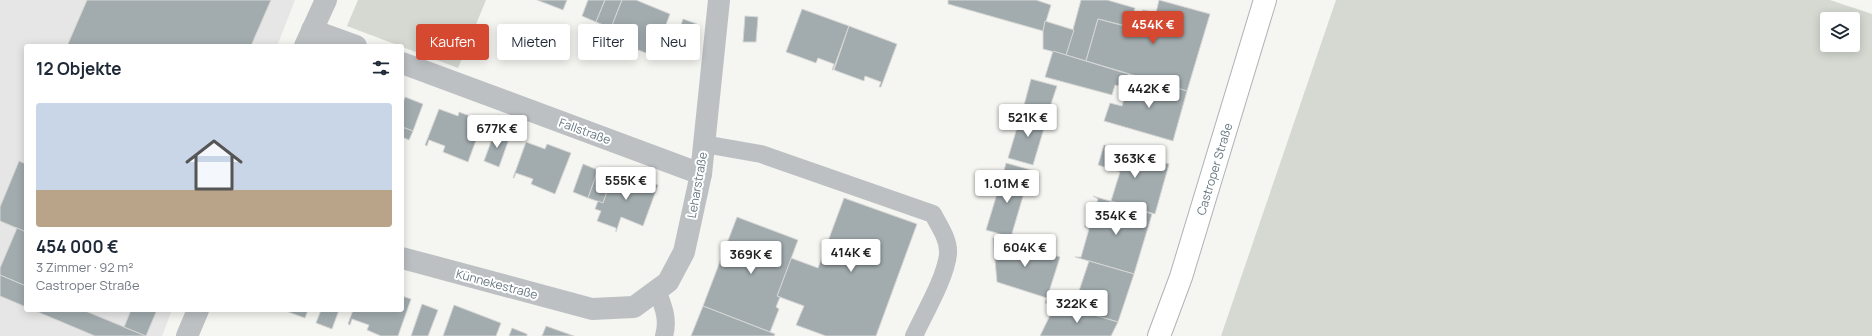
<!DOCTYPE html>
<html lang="de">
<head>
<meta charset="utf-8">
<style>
  :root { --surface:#fff; --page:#f6f6f7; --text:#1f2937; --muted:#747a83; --line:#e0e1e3; --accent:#d54931 }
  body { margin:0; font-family:Manrope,sans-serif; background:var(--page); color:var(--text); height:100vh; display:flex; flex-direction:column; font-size:15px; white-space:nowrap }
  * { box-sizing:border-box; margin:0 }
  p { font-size:13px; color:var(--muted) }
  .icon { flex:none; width:22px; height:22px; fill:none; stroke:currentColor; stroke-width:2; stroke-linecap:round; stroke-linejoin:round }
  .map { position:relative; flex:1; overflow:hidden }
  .sheet { position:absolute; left:24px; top:44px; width:380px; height:268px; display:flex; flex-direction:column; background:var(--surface); border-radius:4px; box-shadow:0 2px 10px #0003 }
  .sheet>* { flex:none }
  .banner { position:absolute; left:416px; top:24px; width:380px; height:36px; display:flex; gap:8px }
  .controls { position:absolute; left:1820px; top:12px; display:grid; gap:8px }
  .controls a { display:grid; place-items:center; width:40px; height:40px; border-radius:4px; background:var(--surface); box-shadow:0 2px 10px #0003; font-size:20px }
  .price { position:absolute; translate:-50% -34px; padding:0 9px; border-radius:4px; background:#fff; color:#222; font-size:13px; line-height:26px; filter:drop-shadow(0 1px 2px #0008) }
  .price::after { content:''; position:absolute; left:50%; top:24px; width:12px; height:9px; margin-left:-6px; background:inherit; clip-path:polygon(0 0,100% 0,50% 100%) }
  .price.current { background:var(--accent); color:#fff }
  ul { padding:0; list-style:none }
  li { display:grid; align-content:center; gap:8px; height:212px; padding:0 12px }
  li+li { border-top:1px solid var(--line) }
  li span { display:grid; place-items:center; height:124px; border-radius:4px; color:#555 }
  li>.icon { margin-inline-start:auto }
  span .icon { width:72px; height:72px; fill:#fffc; stroke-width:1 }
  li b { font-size:17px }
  h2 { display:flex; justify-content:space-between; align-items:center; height:48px; padding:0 12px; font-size:17px }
  .tag { padding:0 14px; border-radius:4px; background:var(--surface); box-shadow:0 2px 10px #0003; font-size:14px; line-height:36px }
  .tag.current { background:var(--accent); color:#fff }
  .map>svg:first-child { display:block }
</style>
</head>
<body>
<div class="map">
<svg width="1872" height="336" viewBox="0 0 1872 336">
  <rect width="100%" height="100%" fill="#f5f5f1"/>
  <path fill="#e5e6e5" d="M 0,0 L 295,0 L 277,46 L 26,46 L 26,310 L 172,310 L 162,336 L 0,336 Z"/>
  <g fill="#d5d9d1" fill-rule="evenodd">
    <path d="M 358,0 L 486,0 L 458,68 L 347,26 Z"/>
    <path d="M 1336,0 L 1830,0 L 1872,14 L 1872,336 L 1221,336 ZM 1827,19 L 1853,19 L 1853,45 L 1827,45 Z"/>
  </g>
  <g fill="#a2acaf" stroke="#d6d6d4">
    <path d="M 87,0 L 271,0 L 251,46 L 67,46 Z"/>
    <path d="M 537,0 L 567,0 L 563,10 Z"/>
    <path d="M 588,0 L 605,0 L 596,22 L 582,16 Z"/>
    <path d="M 605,0 L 622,0 L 611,28 L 596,22 Z"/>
    <path d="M 622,0 L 636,0 L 670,14 L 654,56 L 607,38 Z"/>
    <path d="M 948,0 L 1036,0 L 1051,5 L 1043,31 L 948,4 Z"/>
    <path d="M 1081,0 L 1107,0 L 1135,8 L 1130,27 L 1098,19 L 1086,61 L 1066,55 Z"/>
    <path d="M 1159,0 L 1210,14 L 1187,91 L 1086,61 L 1098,19 L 1136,29 L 1143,10 L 1156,13 Z"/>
    <path d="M 802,9 L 849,26 L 833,70 L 832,70 L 834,64 L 818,58 L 816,63 L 786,52 Z"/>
    <path d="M 745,16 L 758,17 L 756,42 L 743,42 Z"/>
    <path d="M 683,19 L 697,24 L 687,50 L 674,45 Z"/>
    <path d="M 1045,21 L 1074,30 L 1066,55 L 1043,49 L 1043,31 Z"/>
    <path d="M 849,26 L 897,44 L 881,87 L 879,87 L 881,82 L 865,76 L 864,81 L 834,70 Z"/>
    <path d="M 1053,51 L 1128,74 L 1124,87 L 1115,85 L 1112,95 L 1045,77 Z"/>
    <path d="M 1137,76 L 1187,91 L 1173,141 L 1104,121 L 1110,103 L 1122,106 L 1128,86 L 1134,87 Z"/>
    <path d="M 1031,79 L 1057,86 L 1047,116 L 1023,109 Z"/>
    <path d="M 405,97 L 423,104 L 413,131 L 402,127 L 402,105 Z"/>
    <path d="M 439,109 L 458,116 L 459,112 L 483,121 L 468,162 L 443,152 L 445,146 L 429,140 L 427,146 L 425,145 Z"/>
    <path d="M 1022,111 L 1047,118 L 1033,165 L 1008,158 Z"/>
    <path d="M 402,127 L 413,131 L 409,140 L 402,137 Z"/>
    <path d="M 495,131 L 510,136 L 499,167 L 484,161 Z"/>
    <path d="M 526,142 L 545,149 L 547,144 L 571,153 L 555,194 L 531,184 L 533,179 L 516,173 L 514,178 L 513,178 Z"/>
    <path d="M 1104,145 L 1169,164 L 1155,214 L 1111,201 L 1120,172 L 1098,165 Z"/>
    <path d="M 19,161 L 26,164 L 26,232 L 0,221 L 0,207 Z"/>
    <path d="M 1006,163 L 1031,170 L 1028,179 L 1004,171 Z"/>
    <path d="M 583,164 L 598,170 L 588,198 L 573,192 Z"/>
    <path d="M 598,170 L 613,175 L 603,203 L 588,198 Z"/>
    <path d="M 1004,171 L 1028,179 L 1011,237 L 986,230 Z"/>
    <path d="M 613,175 L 633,181 L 634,177 L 658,185 L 643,226 L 621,217 L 616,232 L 616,228 L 597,221 L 601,211 L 595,209 L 598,201 L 603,203 Z"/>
    <path d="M 1093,196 L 1152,214 L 1134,274 L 1075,257 L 1081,257 L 1089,229 L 1084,226 L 1090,227 L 1098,199 Z"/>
    <path d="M 844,198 L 917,224 L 876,336 L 826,336 L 796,325 L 804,306 L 777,296 L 791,258 L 818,268 Z"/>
    <path d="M 737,217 L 798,240 L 777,296 L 780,297 L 776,307 L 779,309 L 770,332 L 703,306 Z"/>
    <path d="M 17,228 L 26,232 L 26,286 L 0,275 L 0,268 Z"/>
    <path d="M 993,238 L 1060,257 L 1047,298 L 997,282 Z"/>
    <path d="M 1089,261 L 1134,274 L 1118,322 L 1073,309 Z"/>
    <path d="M 0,275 L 26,286 L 26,307 L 0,296 Z"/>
    <path d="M 1048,295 L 1075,303 L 1073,309 L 1045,303 Z"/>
    <path d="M 402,296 L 411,299 L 398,336 L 381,336 L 367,330 L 369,325 L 352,319 L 350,325 L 348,324 L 353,310 L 402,310 Z"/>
    <path d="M 422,304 L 438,310 L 428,336 L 411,336 Z"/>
    <path d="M 454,305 L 501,323 L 496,336 L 443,336 Z"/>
    <path d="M 1055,305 L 1073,309 L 1118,322 L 1111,336 L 1040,336 Z"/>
    <path d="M 703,306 L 775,334 L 774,336 L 691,336 Z"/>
    <path d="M 33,310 L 83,310 L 146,336 L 95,336 Z"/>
    <path d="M 131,310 L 157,310 L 146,336 L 124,327 Z"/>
    <path d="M 283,310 L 308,310 L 305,318 Z"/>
    <path d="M 321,310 L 339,310 L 332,329 L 316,323 Z"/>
    <path d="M 546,326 L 574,336 L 542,336 Z"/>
    <path d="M 512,328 L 527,334 L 527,336 L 509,336 Z"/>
  </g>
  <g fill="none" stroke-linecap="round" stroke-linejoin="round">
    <defs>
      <g id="primary">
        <path id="s1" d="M 1159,336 L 1181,277 L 1265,0"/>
      </g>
    </defs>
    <use href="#primary" stroke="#adb3b6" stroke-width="24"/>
    <g stroke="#bcc0c3" stroke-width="18">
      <path d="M 704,144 L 761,154 L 933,214 C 939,226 949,239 948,254 C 946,277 924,314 914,336"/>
      <path d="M 657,290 C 663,306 669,319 664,336"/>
    </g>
    <g stroke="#bcc0c3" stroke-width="22">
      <path d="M 312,30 L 356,46"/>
      <path d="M 305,46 L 326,0"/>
      <path d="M 402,63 L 701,174"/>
      <path d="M 402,258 L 592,309 L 634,307 L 668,282 L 684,252 L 701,174 L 719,0"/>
      <path d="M 187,336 L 198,310"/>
    </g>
    <use href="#primary" stroke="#fff" stroke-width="22"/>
  </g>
  <g text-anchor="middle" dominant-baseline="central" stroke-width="4" stroke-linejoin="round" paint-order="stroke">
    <g font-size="12" fill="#667780" stroke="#fff">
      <text transform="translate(585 131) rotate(20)">Fallstraße</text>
      <text stroke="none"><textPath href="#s1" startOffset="176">Castroper Straße</textPath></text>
      <text transform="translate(697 185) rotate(-80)">Leharstraße</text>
      <text transform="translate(497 284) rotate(15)">Künnekestraße</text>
    </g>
  </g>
</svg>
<div class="controls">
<a><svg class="icon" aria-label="layers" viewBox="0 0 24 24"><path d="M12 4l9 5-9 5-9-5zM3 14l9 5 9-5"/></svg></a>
</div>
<b class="price current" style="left:1153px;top:45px">454K €</b>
<b class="price" style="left:1149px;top:109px">442K €</b>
<b class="price" style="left:1028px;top:138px">521K €</b>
<b class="price" style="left:497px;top:149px">677K €</b>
<b class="price" style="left:1135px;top:179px">363K €</b>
<b class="price" style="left:626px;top:201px">555K €</b>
<b class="price" style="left:1007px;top:204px">1.01M €</b>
<b class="price" style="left:1116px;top:236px">354K €</b>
<b class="price" style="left:1025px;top:268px">604K €</b>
<b class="price" style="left:851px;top:273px">414K €</b>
<b class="price" style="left:751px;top:275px">369K €</b>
<b class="price" style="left:1077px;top:324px">322K €</b>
<div class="banner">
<a class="tag current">Kaufen</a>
<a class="tag">Mieten</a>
<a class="tag">Filter</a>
<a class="tag">Neu</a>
</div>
<section class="sheet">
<h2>12 Objekte<svg class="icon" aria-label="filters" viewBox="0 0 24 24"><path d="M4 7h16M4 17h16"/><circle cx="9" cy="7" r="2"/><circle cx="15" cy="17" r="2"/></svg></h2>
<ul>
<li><span style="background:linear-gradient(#c9d6e8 70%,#b9a48a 0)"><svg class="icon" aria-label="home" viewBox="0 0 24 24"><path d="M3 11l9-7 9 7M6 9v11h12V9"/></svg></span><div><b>454 000 €</b><p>3 Zimmer · 92 m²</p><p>Castroper Straße</p></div></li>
</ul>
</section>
</div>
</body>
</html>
